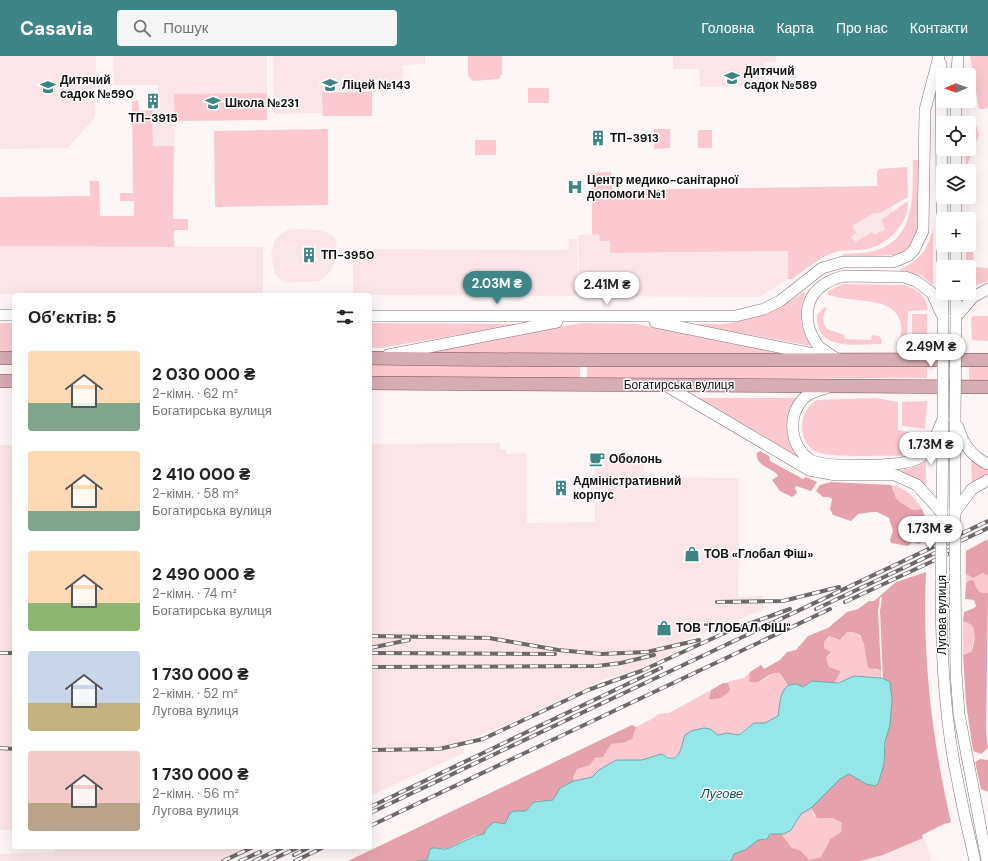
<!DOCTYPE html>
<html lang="uk">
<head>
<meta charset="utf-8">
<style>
  :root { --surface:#fff; --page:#f6f6f6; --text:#202124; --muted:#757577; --accent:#3e8686 }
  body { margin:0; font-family:"DM Sans",sans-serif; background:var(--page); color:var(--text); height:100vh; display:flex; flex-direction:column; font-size:15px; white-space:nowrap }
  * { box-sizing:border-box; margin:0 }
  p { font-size:13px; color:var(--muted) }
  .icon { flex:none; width:22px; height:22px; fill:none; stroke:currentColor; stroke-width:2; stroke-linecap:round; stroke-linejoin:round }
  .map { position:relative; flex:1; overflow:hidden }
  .details { position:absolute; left:12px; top:237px; width:360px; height:556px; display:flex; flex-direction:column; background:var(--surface); border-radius:4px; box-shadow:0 4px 16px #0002 }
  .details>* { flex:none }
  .needle { width:26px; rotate:269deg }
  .fabs { position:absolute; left:936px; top:12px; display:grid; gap:8px }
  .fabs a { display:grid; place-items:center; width:40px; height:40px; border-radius:4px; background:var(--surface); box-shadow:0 4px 16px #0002; font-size:20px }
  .price { position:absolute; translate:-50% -34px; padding:0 9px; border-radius:14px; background:#fff; color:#222; font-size:13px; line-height:26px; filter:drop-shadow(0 1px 2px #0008) }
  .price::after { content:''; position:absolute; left:50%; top:24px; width:12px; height:9px; margin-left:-6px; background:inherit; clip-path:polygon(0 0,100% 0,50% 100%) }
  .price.on { background:var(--accent); color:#fff }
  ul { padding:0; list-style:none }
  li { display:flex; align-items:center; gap:12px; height:100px; padding:0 16px }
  li span { display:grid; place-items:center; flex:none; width:112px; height:80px; border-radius:4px; color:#555 }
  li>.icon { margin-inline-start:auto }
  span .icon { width:48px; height:48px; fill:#fffc; stroke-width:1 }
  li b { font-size:17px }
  h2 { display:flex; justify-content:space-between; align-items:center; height:48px; padding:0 16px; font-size:17px }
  header { display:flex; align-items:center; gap:24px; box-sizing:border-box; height:56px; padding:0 20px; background:var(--accent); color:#fff }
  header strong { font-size:19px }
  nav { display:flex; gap:22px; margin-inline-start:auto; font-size:14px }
  .search { width:280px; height:36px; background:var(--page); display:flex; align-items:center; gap:10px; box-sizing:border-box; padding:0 14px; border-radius:4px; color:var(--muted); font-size:15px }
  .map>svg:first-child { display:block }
</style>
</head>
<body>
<header>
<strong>Casavia</strong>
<div class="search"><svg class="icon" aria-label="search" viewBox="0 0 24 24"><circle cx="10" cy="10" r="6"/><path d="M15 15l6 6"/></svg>Пошук</div>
<nav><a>Головна</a><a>Карта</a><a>Про нас</a><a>Контакти</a></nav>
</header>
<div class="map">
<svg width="988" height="805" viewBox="0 0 988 805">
  <rect width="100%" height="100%" fill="#fef5f6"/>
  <g fill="#fae6e8">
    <path d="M 0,0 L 96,0 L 95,61 L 68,92 L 0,93 Z"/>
    <path d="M 114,0 L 267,0 L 267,64 L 175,65 L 174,90 L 153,90 L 152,54 L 158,53 L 158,29 L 114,29 Z"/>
    <path d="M 273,0 L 425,0 L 425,8 L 403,9 L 403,26 L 387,26 L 387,36 L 372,36 L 372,60 L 323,60 L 319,57 L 274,58 Z"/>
    <path d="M 673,0 L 776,0 L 776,6 L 765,6 L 765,30 L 700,31 L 699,13 L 673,13 Z"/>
    <path d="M 882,147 L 891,151 L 898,165 L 878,188 L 856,194 L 829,179 Z"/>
    <path d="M 297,173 L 321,174 L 333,180 L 336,184 L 337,193 L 334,209 L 330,216 L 324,222 L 319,225 L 285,227 L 275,218 L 271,198 L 275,184 L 287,174 Z"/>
    <path d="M 599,178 L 610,185 L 610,197 L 788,195 L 788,223 L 759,241 L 579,240 L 578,179 Z"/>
    <path d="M 569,183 L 577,183 L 577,240 L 353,239 L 353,203 L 360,193 L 568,194 Z"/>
    <path d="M 0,190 L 263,191 L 263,239 L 0,238 Z"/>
    <path d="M 500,387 L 500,393 L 506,393 L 506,398 L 526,397 L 527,467 L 595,466 L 595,397 L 644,398 L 644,421 L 739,422 L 738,541 L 763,540 L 763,554 L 675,588 L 676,596 L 632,616 L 599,625 L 508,668 L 460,687 L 464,697 L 370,740 L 370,388 Z"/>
    <rect x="0" y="389" width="14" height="385"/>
    <path d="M 923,782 L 932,801 L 930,802 L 931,805 L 860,805 L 883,799 Z"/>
    <path d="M 55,791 L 259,791 L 231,805 L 0,805 L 0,798 L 55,796 Z"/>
  </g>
  <g fill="#fdc9d0">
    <path d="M 468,0 L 502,0 L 502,18 L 499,23 L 473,25 L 468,20 Z"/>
    <path d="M 970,0 L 988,0 L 988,51 L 986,53 L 979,53 Z"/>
    <rect x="528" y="32" width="21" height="15"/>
    <path d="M 372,36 L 372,60 L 323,60 L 322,37 Z"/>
    <path d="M 267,37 L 267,64 L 175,65 L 174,38 Z"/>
    <path d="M 138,44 L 139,55 L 152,54 L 153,90 L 174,90 L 173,163 L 188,163 L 188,174 L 174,174 L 174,191 L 0,190 L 0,141 L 90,140 L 90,125 L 99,125 L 100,160 L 134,160 L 134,145 L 120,145 L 120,137 L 133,137 L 132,46 Z"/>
    <path d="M 973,68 L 977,71 L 979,79 L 966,112 L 965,93 L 969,93 L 969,69 Z"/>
    <path d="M 328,73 L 328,149 L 215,151 L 214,75 Z"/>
    <path d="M 654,73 L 670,73 L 670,92 L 654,93 Z"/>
    <rect x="698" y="74" width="14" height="18"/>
    <rect x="475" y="84" width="21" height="15"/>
    <path d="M 913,100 L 913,104 L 919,104 C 920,133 929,186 898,199 L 842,201 L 843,198 C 854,197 866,198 877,194 C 918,181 912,134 913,100 Z"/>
    <path d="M 907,111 L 908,141 L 880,157 L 872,158 L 852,170 L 856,177 L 851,181 L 856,186 L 872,176 L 875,179 L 880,175 L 882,176 L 885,173 L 881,164 L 908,145 C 909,167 888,189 867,193 C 857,195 846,193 836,196 C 819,201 806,213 792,223 L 788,223 L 788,195 L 610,197 L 610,185 L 600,185 L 599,178 L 592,179 L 592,117 L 611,116 L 612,134 L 877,130 L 877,116 L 879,113 Z"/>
    <path d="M 933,174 L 933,229 L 920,219 L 899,214 C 918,205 928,194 933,174 Z"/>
    <path d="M 971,182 L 975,211 L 988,212 L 988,225 L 973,230 L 969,230 L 969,211 L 966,211 L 966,189 L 969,189 L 969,183 Z"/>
    <path d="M 843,228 L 903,229 C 917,233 926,238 928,254 L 908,255 L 907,290 L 896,289 C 901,282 902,277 901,269 C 897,246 873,246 856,244 C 846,243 837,241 828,239 L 828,235 Z"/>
    <path d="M 803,236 L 806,237 C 797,254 800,274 811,290 L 696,269 C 700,266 715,269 723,268 C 753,265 779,255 803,236 Z"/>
    <path d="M 825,251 L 827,252 C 822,259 822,267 827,273 L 844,279 L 845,283 L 871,284 L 872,279 L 879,280 L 882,285 L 881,288 C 857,288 815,296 817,259 Z"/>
    <path d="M 912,258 L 927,258 L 927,285 L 912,284 Z"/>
    <path d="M 973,260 L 988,260 L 988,285 L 972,284 L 971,263 Z"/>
    <rect x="0" y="267" width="14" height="28"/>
    <path d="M 370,267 L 521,268 L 381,292 L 370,292 Z"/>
    <path d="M 581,267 L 637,268 L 784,298 L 416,297 Z"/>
    <path d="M 370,309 L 580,310 L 580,323 L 370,321 Z"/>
    <path d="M 785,310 L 927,311 L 927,322 L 587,323 L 587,311 Z"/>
    <rect x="969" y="311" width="19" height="14"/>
    <path d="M 697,342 L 796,342 C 780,363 786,386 801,405 Z"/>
    <path d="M 876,342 L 898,346 L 898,374 L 925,379 C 919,392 914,397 900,400 C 880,399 828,403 813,394 C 805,388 802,379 802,369 C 803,358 807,350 817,344 Z"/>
    <path d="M 927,345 L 925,373 L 902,370 L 902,346 Z"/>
    <path d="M 971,402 L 988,414 L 988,421 L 972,430 Z"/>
    <path d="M 926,405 L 926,432 L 900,416 L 901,414 L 912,412 Z"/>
    <path d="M 891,429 C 906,432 914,440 922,453 L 913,454 L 900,446 L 896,442 Z"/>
    <path d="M 966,518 L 973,522 L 983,517 L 988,520 L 988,537 C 978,538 976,533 973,525 L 966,527 Z"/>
    <path d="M 963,565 L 972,569 L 975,579 L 971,596 L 963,599 Z"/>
    <path d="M 849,575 C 865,577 869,600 875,614 L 881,614 L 881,621 L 854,620 L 834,627 L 841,615 L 829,611 L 826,602 L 831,598 L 828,594 L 824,592 L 824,586 L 829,580 L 838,584 L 842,583 L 845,577 Z"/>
    <path d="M 750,616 L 749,625 L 762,625 L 775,616 L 780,617 C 783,621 784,626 788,630 L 783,636 L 778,660 L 765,667 L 749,670 L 738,679 L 732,677 L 718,679 L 710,673 L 704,672 L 681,691 L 680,697 L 674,701 L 656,699 L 642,705 L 618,703 L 599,714 L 592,721 L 574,725 L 573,722 L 577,713 L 591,708 L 594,703 L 605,699 L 608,690 L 611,688 C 630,681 625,695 636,671 L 654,662 L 658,658 L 669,657 L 711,634 L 709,637 L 730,625 L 744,622 Z"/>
    <path d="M 811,752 L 814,760 L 833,762 L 842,767 C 844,780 833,778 828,786 C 825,791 824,796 821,801 L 809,804 C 801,798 784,787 781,778 L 791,774 L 801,758 Z"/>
  </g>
  <g fill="#e5a2ac">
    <path d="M 760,395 L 769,400 L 770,405 L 803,423 L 806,421 L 817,426 L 811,435 L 796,430 L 795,432 L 797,437 L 792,441 L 780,435 L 772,424 L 778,420 L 777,418 C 770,412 755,409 757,397 Z"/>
    <path d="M 831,426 L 891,429 L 896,442 L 900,446 L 913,454 L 922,453 L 926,463 L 926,484 L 919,488 L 912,486 L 908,490 L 891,487 L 890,484 L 893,475 L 889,462 L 877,456 L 872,456 L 858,458 L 851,465 L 833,459 L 830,453 L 832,443 L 829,441 L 823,441 L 816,435 L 820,429 Z"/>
    <path d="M 988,483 L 988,520 L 983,517 L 973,522 L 966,518 L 966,495 Z"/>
    <path d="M 926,516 C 922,600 932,684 951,766 L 944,768 L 922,779 L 923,782 L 883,799 L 860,805 L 731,805 L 734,798 L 745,794 L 758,784 L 765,784 L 773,777 L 781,778 L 792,792 L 801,795 L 809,804 L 821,801 L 830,783 L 841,776 L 842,767 L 833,762 L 817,762 L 811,752 L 840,723 L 849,718 L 866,728 L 879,724 L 884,708 L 886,681 L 890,669 L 892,644 L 890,627 L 883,622 L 880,555 L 882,542 L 880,541 L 878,555 L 881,614 L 868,612 L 864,588 L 860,579 L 853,576 L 847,576 L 840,584 L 829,580 L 824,586 L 824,592 L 831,596 L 826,602 L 829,611 L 841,615 L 834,627 L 812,625 L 803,631 L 795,628 L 788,630 L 780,617 C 767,614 762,631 749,625 L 750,616 L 761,609 L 764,613 L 780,604 L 787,596 L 796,594 L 808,580 L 828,572 L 847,556 L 858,553 L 869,545 L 874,545 L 896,526 Z"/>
    <path d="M 971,524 L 974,525 C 976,533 978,538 988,537 L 986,675 L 988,692 L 981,698 L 973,695 L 966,647 L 963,599 L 971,596 C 975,588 976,577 972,569 L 963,565 L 964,556 L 974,552 L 976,550 L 974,544 L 965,543 L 966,527 Z"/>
    <path d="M 723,627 L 728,627 L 730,634 C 724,641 718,644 709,643 L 711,634 Z"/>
    <path d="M 632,669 L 636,671 L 632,683 L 626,686 L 611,688 L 603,701 L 595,702 L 590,709 L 577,713 L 573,722 L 574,725 L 560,732 L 553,744 C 537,750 542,736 526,755 L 514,755 L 505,768 L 494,766 L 483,779 C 468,776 453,797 436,792 L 425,805 L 348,805 Z"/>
    <path d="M 980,703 L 988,704 L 988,736 L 981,733 L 975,706 Z"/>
  </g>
  <path fill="#95e7e7" stroke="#6ea6a6" d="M 854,620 L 882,622 L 890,626 L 892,644 L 890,669 L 885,686 L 884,708 L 878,728 L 875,730 L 866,728 L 849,718 L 840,723 L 811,752 L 801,758 L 791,774 L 784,778 L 770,778 L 767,783 L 758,784 L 745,794 L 734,798 L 731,805 L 417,805 L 427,804 L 430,793 C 435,790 440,794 446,793 C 459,789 471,780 484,778 L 486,773 L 494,766 L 505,768 L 510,757 L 514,755 L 526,755 L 534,746 L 553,744 L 560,732 L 574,725 L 592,721 L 599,714 L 616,704 L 642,704 L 661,698 C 664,699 667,702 670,702 C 681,704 682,686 685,679 L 691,675 L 704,672 L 710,673 L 718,679 L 727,677 L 739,679 L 754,667 L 765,667 L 778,660 C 780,650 779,629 794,628 C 797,628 801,630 803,631 L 812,625 L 838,627 Z"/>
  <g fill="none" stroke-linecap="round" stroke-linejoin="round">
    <defs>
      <g id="secondary">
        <path d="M 941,8 L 943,261"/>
        <path d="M 957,19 L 958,0"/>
        <path d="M 956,67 L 956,45"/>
        <path d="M 956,93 L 956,115"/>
        <path d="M 956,141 L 956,163"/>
        <path d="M 956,189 L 956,211"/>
        <path d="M 956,237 L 956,261"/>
        <path d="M 0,259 L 14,259"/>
        <path d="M 370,260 L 736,260 L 764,253 L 780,245 L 822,212 L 843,206 L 893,206 L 908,200 L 914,194 L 923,175 L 925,54 L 939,0"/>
        <path d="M 956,261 L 973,241 L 988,233"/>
        <path d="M 655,266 L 823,300"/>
        <path d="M 388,299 L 557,266"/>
        <path d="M 837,303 C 831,299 825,295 819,291 C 815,286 811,278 809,272 C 802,244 817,227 844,220 L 905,221 L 916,225 L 932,237 L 941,257"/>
        <path d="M 665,329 L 809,414 L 836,419 L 895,419 L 917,429 L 942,457"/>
        <path d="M 827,332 C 819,334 809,336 803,343 C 787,361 790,389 809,403 C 821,412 885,410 902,407 C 910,406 919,403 924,398 C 934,389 938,374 943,363"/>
        <path d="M 955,362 L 955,467"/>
        <path d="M 958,371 C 963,388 972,401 988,408"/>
        <path d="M 955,456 L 972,433 L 988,424"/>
        <path d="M 942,460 L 943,369"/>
        <path d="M 955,516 L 956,617 L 959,658 L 987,805"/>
        <path d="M 941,521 C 941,583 943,645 954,707 C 960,739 967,772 975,805"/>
      </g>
      <g id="primary">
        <path d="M 0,302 L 14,302"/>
        <path d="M 370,302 C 576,306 782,303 988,304"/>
        <path d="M 0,325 L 14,325"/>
        <path d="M 370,327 L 988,331"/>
      </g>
    </defs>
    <use href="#secondary" stroke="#7c7274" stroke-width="12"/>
    <use href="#primary" stroke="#825259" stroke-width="14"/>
    <use href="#secondary" stroke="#fff" stroke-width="11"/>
    <use href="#primary" stroke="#d7acb3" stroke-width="13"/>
    <defs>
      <g id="rail">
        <path d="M 717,546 L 783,545 L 839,531"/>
        <path d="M 845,546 L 948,498"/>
        <path d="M 816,553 L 988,472"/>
        <path d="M 370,580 L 489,582 L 558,594 L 601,598 L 647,596 L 699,584"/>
        <path d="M 370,592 L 409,584"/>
        <path d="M 0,597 L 14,597"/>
        <path d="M 370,597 L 555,598"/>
        <path d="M 370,611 L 597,610 L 621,607 L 654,599"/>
        <path d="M 0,692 L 14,693"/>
        <path d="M 370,694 L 439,693 L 483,683 L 588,634 L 641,615 L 729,575 L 790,553"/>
        <path d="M 370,751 L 661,612"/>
        <path d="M 370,757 L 988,465"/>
        <path d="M 370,770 L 830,553"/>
        <path d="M 294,799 L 310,791"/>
        <path d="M 223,805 L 253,791"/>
        <path d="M 240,805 L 260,796"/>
        <path d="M 254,805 L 284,791"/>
        <path d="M 269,805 L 299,791"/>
        <path d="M 295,805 L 324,791"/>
      </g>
    </defs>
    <use href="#rail" stroke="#6e6969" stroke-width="4"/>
    <use href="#rail" stroke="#fff" stroke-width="2.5" stroke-dasharray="8" stroke-linecap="butt"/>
    <defs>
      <g id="secondary-bridge">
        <path d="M 955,362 L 956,261"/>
        <path d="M 943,363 L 943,261"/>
        <path d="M 955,516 L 955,467"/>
        <path d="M 941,521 L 941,467"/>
      </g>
    </defs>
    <use href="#secondary-bridge" stroke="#7c7274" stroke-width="12" stroke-linecap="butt"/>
    <use href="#secondary-bridge" stroke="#fff" stroke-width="11"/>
  </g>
  <defs>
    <symbol id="school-bare" viewBox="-9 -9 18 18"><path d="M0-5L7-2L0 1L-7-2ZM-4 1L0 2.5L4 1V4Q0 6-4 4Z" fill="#3e8686" stroke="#fff" stroke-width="2.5" paint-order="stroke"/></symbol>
    <symbol id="building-bare" viewBox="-9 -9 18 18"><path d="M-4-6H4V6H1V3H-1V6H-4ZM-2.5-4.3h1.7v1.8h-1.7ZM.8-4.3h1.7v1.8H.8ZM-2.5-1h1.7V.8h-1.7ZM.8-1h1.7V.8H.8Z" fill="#3e8686" stroke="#fff" stroke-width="2.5" paint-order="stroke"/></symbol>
    <symbol id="hospital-bare" viewBox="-9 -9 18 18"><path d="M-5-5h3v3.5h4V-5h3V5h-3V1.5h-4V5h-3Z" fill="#3e8686" stroke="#fff" stroke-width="2.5" paint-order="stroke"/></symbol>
    <symbol id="cafe-bare" viewBox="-9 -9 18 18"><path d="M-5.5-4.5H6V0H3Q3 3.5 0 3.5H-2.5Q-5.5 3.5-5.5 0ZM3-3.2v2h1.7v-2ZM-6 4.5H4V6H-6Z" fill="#3e8686" stroke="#fff" stroke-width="2.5" paint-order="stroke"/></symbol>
    <symbol id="shop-bare" viewBox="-9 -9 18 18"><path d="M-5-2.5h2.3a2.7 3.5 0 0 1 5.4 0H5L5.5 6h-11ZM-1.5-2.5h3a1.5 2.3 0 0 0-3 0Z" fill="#3e8686" stroke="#fff" stroke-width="2.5" paint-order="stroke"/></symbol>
  </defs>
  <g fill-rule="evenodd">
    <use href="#school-bare" x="721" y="11" width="22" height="22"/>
    <use href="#school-bare" x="319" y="18" width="22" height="22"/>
    <use href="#school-bare" x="37" y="20" width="22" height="22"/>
    <use href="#building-bare" x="142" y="34" width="22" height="22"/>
    <use href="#school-bare" x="202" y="36" width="22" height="22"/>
    <use href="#building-bare" x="587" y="71" width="22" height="22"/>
    <use href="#hospital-bare" x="564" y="120" width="22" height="22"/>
    <use href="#building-bare" x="298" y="188" width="22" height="22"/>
    <use href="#cafe-bare" x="586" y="392" width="22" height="22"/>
    <use href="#building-bare" x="550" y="421" width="22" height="22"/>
    <use href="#shop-bare" x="681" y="487" width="22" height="22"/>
    <use href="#shop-bare" x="653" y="561" width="22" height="22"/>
  </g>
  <g text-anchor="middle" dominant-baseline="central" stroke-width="3" stroke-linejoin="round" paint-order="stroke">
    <g font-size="12" font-weight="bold" fill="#131010" stroke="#fff" text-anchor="start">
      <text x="744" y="15">Дитячий<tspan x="744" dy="14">садок №589</tspan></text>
      <text x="60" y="24">Дитячий<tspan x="60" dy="14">садок №590</tspan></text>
      <text x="342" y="29">Ліцей №143</text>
      <text x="225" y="47">Школа №231</text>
      <text x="153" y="62" text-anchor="middle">ТП-3915</text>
      <text x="610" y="82">ТП-3913</text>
      <text x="587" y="124">Центр медико-санітарної<tspan x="587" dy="14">допомоги №1</tspan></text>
      <text x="321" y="199">ТП-3950</text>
      <text x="609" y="403">Оболонь</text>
      <text x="573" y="425">Адміністративний<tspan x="573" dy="14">корпус</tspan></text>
      <text x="704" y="498">ТОВ «Глобал Фіш»</text>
      <text x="676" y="572">ТОВ "ГЛОБАЛ ФІШ"</text>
    </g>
    <g font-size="12" fill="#131010" stroke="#fff">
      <text x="679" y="329">Богатирська вулиця</text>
      <text transform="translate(942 559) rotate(-90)">Лугова вулиця</text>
    </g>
    <g font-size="13" font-style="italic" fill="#0b5555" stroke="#fff">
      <text x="722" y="737">Лугове</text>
    </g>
  </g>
</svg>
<div class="fabs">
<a><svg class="needle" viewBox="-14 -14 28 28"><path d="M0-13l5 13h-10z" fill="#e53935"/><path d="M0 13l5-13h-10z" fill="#757577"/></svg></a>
<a><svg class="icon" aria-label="locate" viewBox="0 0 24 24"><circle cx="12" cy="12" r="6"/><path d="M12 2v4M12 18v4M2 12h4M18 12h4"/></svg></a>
<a><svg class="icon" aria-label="layers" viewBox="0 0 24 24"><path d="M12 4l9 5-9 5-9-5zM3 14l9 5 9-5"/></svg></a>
<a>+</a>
<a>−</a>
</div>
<b class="price on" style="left:497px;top:249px">2.03M ₴</b>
<b class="price" style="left:607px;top:250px">2.41M ₴</b>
<b class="price" style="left:931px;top:312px">2.49M ₴</b>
<b class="price" style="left:931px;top:410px">1.73M ₴</b>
<b class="price" style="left:930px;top:494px">1.73M ₴</b>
<section class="details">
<h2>Об’єктів: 5<svg class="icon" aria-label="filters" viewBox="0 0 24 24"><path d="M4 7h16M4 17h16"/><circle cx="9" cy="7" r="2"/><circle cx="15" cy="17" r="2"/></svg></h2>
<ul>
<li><span style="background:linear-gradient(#ffd9b3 65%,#7fa58c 0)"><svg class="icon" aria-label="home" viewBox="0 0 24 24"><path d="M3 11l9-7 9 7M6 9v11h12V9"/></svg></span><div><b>2 030 000 ₴</b><p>2-кімн. · 62 m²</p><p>Богатирська вулиця</p></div></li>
<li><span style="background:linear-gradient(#ffd9b3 75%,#7fa58c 0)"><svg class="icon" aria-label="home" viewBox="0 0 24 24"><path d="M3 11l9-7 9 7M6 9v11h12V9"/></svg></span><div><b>2 410 000 ₴</b><p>2-кімн. · 58 m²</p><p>Богатирська вулиця</p></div></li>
<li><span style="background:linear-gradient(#ffd9b3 65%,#8fb573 0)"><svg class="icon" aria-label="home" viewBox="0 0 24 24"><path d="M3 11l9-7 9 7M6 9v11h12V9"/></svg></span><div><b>2 490 000 ₴</b><p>2-кімн. · 74 m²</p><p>Богатирська вулиця</p></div></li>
<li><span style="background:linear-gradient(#c9d6e8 65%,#c2b280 0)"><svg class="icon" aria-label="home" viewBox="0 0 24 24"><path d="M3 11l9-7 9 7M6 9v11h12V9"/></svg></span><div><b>1 730 000 ₴</b><p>2-кімн. · 52 m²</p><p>Лугова вулиця</p></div></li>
<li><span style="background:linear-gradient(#f6c9c9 65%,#b9a48a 0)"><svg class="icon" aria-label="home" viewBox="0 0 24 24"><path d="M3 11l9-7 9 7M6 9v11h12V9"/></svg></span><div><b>1 730 000 ₴</b><p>2-кімн. · 56 m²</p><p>Лугова вулиця</p></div></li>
</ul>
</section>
</div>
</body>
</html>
